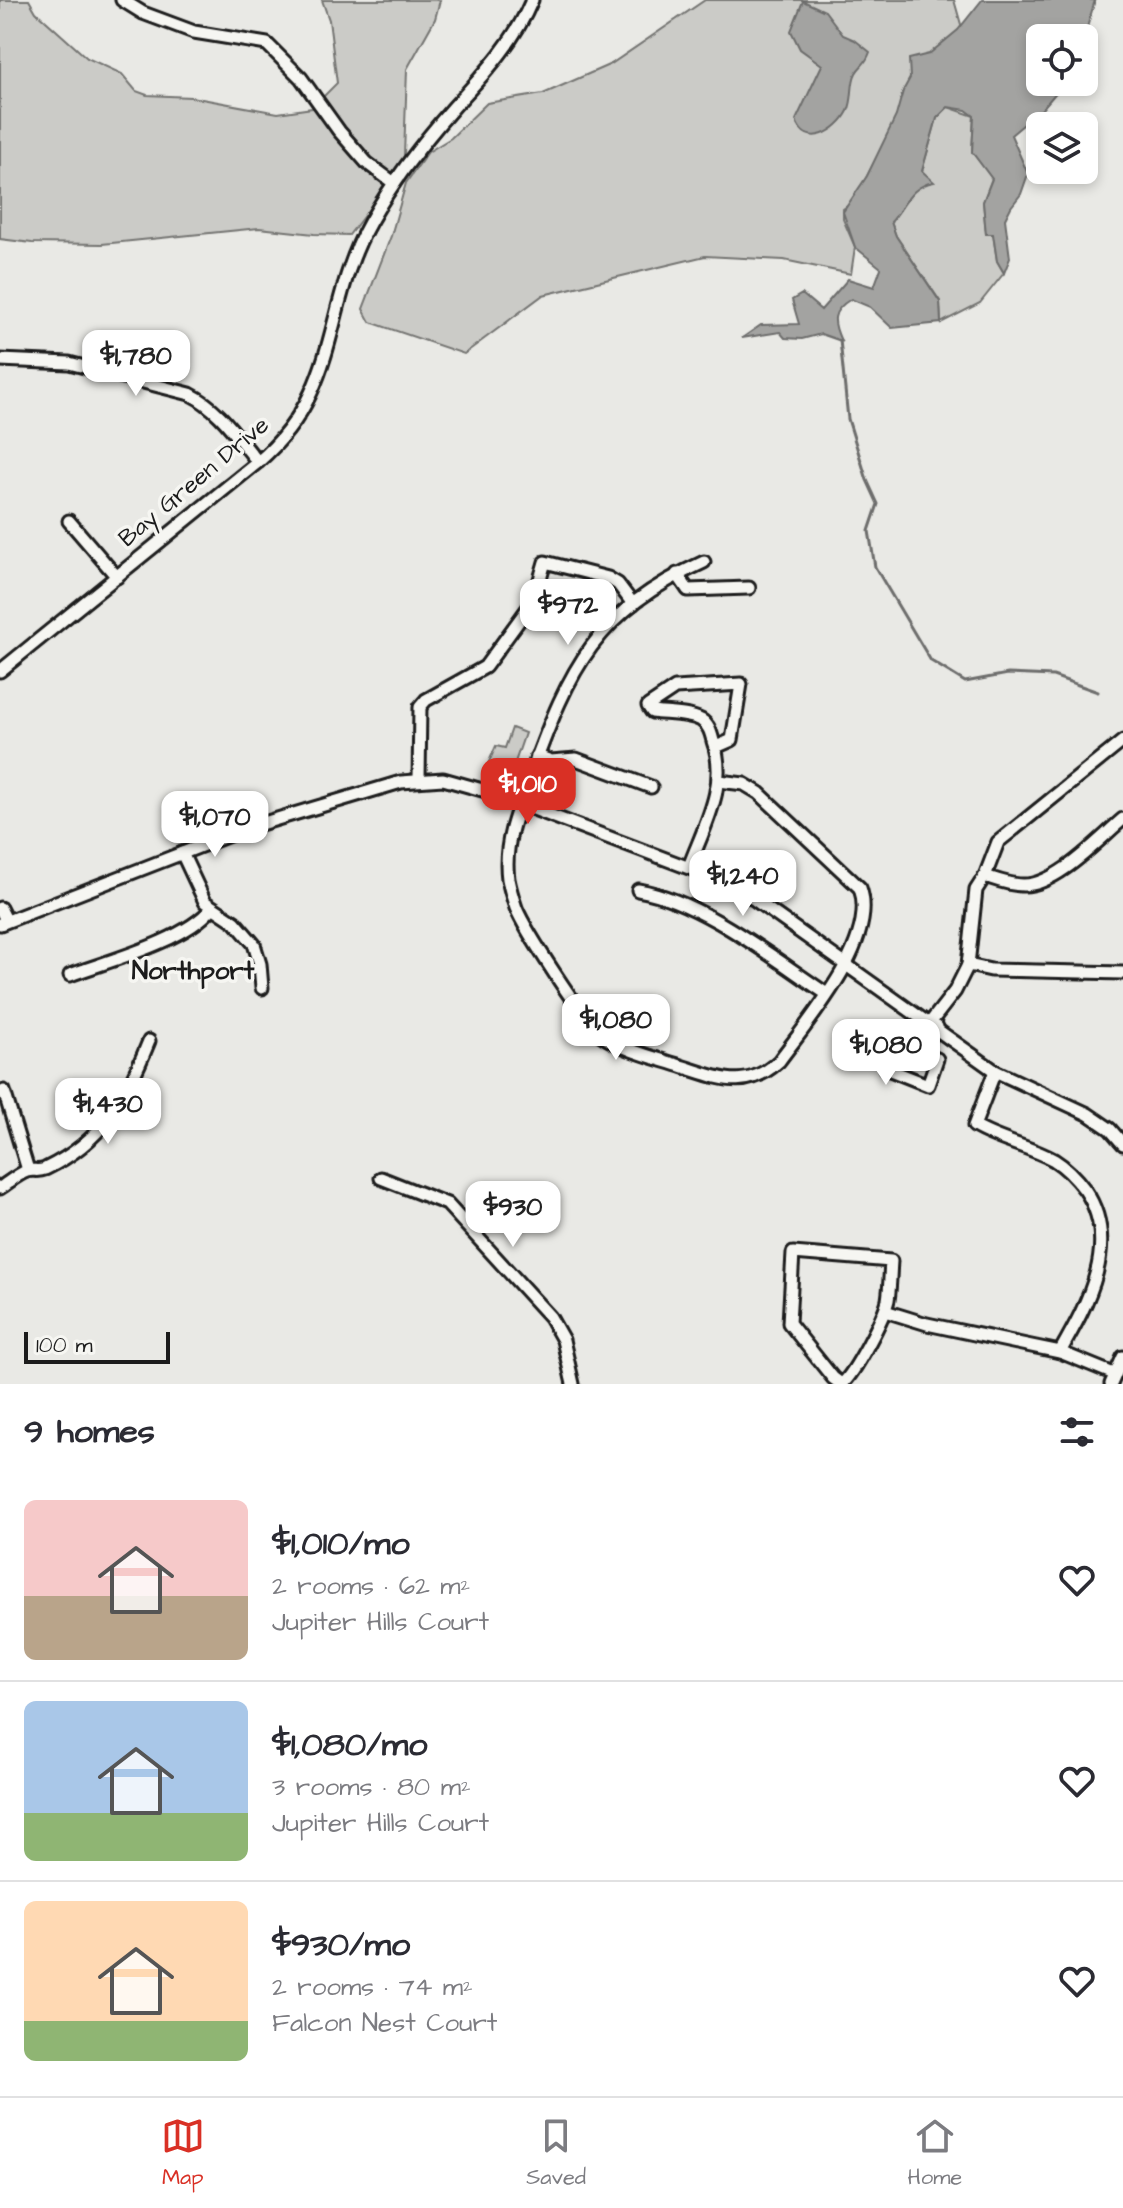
<!DOCTYPE html>
<html lang="en">
<head>
<meta charset="utf-8">
<style>
  :root { --surface:#fff; --page:#f7f7f7; --text:#2b2b33; --muted:#7c7c81; --line:#e1e1e2; --accent:#d93025 }
  body { margin:0; font-family:"Architects Daughter",sans-serif; background:var(--page); color:var(--text); height:100vh; display:flex; flex-direction:column; font-size:30px; white-space:nowrap }
  * { box-sizing:border-box; margin:0 }
  p { font-size:26px; color:var(--muted) }
  .icon { flex:none; width:44px; height:44px; fill:none; stroke:currentColor; stroke-width:2; stroke-linecap:round; stroke-linejoin:round }
  .map { position:relative; height:1384px; overflow:hidden }
  .drawer { display:flex; flex-direction:column; background:var(--surface); flex:1 }
  .drawer>* { flex:none }
  .tools { position:absolute; left:1026px; top:24px; display:grid; gap:16px }
  .tools a { display:grid; place-items:center; width:72px; height:72px; border-radius:12px; background:var(--surface); box-shadow:0 4px 12px #0003; font-size:40px }
  .scale { position:absolute; left:24px; bottom:20px; width:146px; box-sizing:border-box; padding-left:8px; border:4px solid #1c1c1c; border-top:0; font-size:22px; line-height:28px; white-space:nowrap; color:#1c1c1c; -webkit-text-stroke:6px #f6f6f2; paint-order:stroke }
  .price { position:absolute; translate:-50% -68px; padding:0 18px; border-radius:16px; background:#fff; color:#222; font-size:26px; line-height:52px; filter:drop-shadow(0 2px 4px #0008) }
  .price::after { content:''; position:absolute; left:50%; top:48px; width:24px; height:18px; margin-left:-12px; background:inherit; clip-path:polygon(0 0,100% 0,50% 100%) }
  .price.active { background:var(--accent); color:#fff }
  ul { padding:0; list-style:none }
  li { display:flex; align-items:center; gap:24px; height:200px; padding:0 24px }
  li+li { border-top:2px solid var(--line) }
  li span { display:grid; place-items:center; flex:none; width:224px; height:160px; border-radius:12px; color:#555 }
  li>.icon { margin-inline-start:auto }
  span .icon { width:96px; height:96px; fill:#fffc; stroke-width:1 }
  li b { font-size:34px }
  h2 { display:flex; justify-content:space-between; align-items:center; height:96px; padding:0 24px; font-size:34px }
  .dock { display:flex; justify-content:space-around; align-items:center; height:112px; border-top:2px solid var(--line); background:var(--surface); font-size:22px; color:var(--muted) }
  .dock a { display:grid; justify-items:center; gap:4px }
  .dock .active { color:var(--accent) }
  .map>svg:first-child { display:block }
</style>
</head>
<body>
<div class="map">
<svg width="1123" height="1384" viewBox="0 0 1123 1384">
  <rect width="100%" height="100%" fill="#e9e9e5"/>
  <filter id="ink" filterUnits="userSpaceOnUse"><feTurbulence type="fractalNoise" baseFrequency=".0125" numOctaves="2"/><feDisplacementMap in="SourceGraphic" scale="16" xChannelSelector="R" yChannelSelector="G"/><feConvolveMatrix kernelMatrix="1 2 1 2 8 2 1 2 1" color-interpolation-filters="sRGB"/></filter>
  <g filter="url(#ink)">
    <g fill="#cbcbc7" stroke="#747472" stroke-width="2">
      <path d="M 0,0 L 29,0 L 36,12 L 87,58 L 122,74 L 136,91 L 147,95 L 191,97 L 278,113 L 312,108 L 337,83 L 329,20 L 322,0 L 440,0 L 435,19 L 407,69 L 404,156 L 386,187 L 349,235 L 314,234 L 259,228 L 102,244 L 32,243 L 0,239 Z"/>
      <path d="M 705,0 L 954,0 L 964,35 L 893,126 L 854,201 L 843,209 L 843,219 L 855,247 L 851,274 L 784,260 L 705,256 L 543,295 L 464,354 L 370,322 L 363,309 L 391,236 L 406,183 L 428,152 L 451,138 L 487,103 L 543,94 L 611,64 Z"/>
      <path d="M 948,107 L 974,116 L 972,152 L 992,178 L 983,202 L 986,234 L 993,234 L 997,261 L 1004,273 L 980,303 L 941,323 L 940,301 L 896,236 L 891,222 L 909,195 L 922,184 L 922,171 L 937,118 Z"/>
      <path d="M 512,728 L 525,733 L 511,774 L 488,764 L 496,746 L 505,748 Z"/>
    </g>
    <g fill="#a3a3a1" stroke="#6d6d6c" stroke-width="2">
      <path d="M 982,0 L 1095,0 L 1084,38 L 1040,38 L 1040,82 L 1065,82 L 1042,109 L 1011,135 L 1028,174 L 1021,194 L 1011,207 L 1005,219 L 1010,258 L 1004,273 L 997,261 L 993,234 L 986,234 L 983,202 L 992,179 L 972,152 L 974,116 L 966,110 L 948,107 L 937,118 L 922,171 L 934,182 C 910,186 905,206 891,222 L 896,236 L 940,302 L 941,323 L 892,328 L 870,307 L 851,299 C 831,311 832,321 841,341 L 821,334 L 802,339 L 785,338 L 780,332 L 742,338 L 761,325 L 799,324 L 792,300 L 802,294 L 821,310 L 848,279 L 874,287 L 881,268 L 855,247 L 843,212 L 867,176 L 896,116 L 903,91 L 910,78 L 909,59 L 929,54 L 958,30 Z"/>
      <path d="M 803,1 L 825,11 L 843,35 L 855,40 L 870,52 C 865,66 861,64 856,73 C 850,84 854,99 848,111 C 838,131 806,150 796,120 L 822,65 L 800,49 L 791,31 Z"/>
    </g>
    <g fill="none" stroke-linecap="round" stroke-linejoin="round">
      <path stroke="#6d6d6c" stroke-width="3" d="M 840,340 L 848,419 L 867,480 L 878,504 L 869,531 L 875,567 L 931,661 L 965,682 L 1008,674 L 1053,676 L 1098,692"/>
      <defs>
        <g id="minor">
          <path d="M 122,0 L 143,13 L 194,32 L 267,44 L 301,78 L 339,131 L 367,163 L 394,183"/>
          <path d="M 0,360 L 69,363 L 190,394 C 220,409 237,437 258,462"/>
          <path d="M 69,521 L 117,577"/>
          <path d="M 704,562 C 596,611 570,667 531,774 C 518,808 503,842 508,879 C 510,889 513,899 516,908 C 525,930 583,1020 600,1034 C 624,1051 657,1058 684,1067 C 722,1079 747,1091 779,1061 C 809,1020 879,940 860,888 L 759,793 L 744,784 L 719,781"/>
          <path d="M 677,574 L 688,590 L 749,588"/>
          <path d="M 0,671 L 258,462 C 342,390 322,307 370,222 C 393,181 422,143 453,108 C 484,74 514,43 532,0"/>
          <path d="M 537,756 L 551,761 L 576,759 L 651,787"/>
          <path d="M 419,779 L 420,707 L 426,700 L 485,667 L 534,600 L 545,562 L 608,578 L 618,584 L 633,604"/>
          <path d="M 182,853 L 205,902 L 235,922 L 254,944 L 260,964 L 262,988"/>
          <path d="M 689,867 C 704,826 729,785 713,741 C 711,733 709,725 701,720 C 688,713 666,714 652,712 L 648,706 L 675,688 L 741,684 L 732,740 L 716,747"/>
          <path d="M 985,876 C 997,880 1010,885 1023,885 C 1056,886 1098,840 1123,819"/>
          <path d="M 638,890 C 702,901 773,958 827,994"/>
          <path d="M 0,908 L 6,920"/>
          <path d="M 0,924 L 247,828 L 401,782 L 443,779 L 486,791 L 734,885 L 995,1071 L 1088,1114 L 1110,1129 L 1123,1144"/>
          <path d="M 968,965 L 991,970 L 1123,973"/>
          <path d="M 70,975 C 111,960 185,941 212,908"/>
          <path d="M 930,1023 L 955,991 L 968,965 L 976,890 L 985,876 L 998,842 L 1123,741"/>
          <path d="M 921,1053 L 937,1059 L 928,1085 L 885,1068 L 899,1043 L 921,1053 L 937,1027"/>
          <path d="M 995,1071 L 974,1126 C 999,1141 1029,1146 1054,1160 C 1067,1168 1076,1178 1085,1190 C 1121,1243 1088,1303 1060,1352"/>
          <path d="M 4,1091 L 28,1170"/>
          <path d="M 381,1178 L 447,1204 L 550,1317 L 563,1340 L 573,1384"/>
          <path d="M 0,1188 C 8,1183 18,1174 27,1171 C 33,1169 38,1172 45,1169 C 104,1141 126,1098 149,1041"/>
          <path d="M 885,1311 L 927,1324 L 1060,1352 L 1114,1374"/>
          <path d="M 841,1384 L 833,1378 L 789,1323 L 793,1253 L 891,1261 C 890,1274 890,1288 888,1300 C 884,1317 855,1373 842,1384"/>
          <path d="M 1111,1384 L 1123,1357"/>
        </g>
      </defs>
      <use href="#minor" stroke="#1c1c1c" stroke-width="17"/>
      <use href="#minor" stroke="#f6f6f2" stroke-width="11"/>
    </g>
  </g>
  <g text-anchor="middle" dominant-baseline="central" stroke-width="7" stroke-linejoin="round" paint-order="stroke">
    <g font-size="24" fill="#1c1c1c" stroke="#f6f6f2">
      <text transform="translate(194 482) rotate(-40)">Bay Green Drive</text>
    </g>
    <g font-size="26" font-weight="bold" fill="#1c1c1c" stroke="#f6f6f2">
      <text x="193" y="971">Northport</text>
    </g>
  </g>
</svg>
<div class="tools">
<a><svg class="icon" aria-label="locate" viewBox="0 0 24 24"><circle cx="12" cy="12" r="6"/><path d="M12 2v4M12 18v4M2 12h4M18 12h4"/></svg></a>
<a><svg class="icon" aria-label="layers" viewBox="0 0 24 24"><path d="M12 4l9 5-9 5-9-5zM3 14l9 5 9-5"/></svg></a>
</div>
<div class="scale">100 m</div>
<b class="price" style="left:136px;top:398px">$1,780</b>
<b class="price" style="left:568px;top:647px">$972</b>
<b class="price active" style="left:528px;top:826px">$1,010</b>
<b class="price" style="left:215px;top:859px">$1,070</b>
<b class="price" style="left:743px;top:918px">$1,240</b>
<b class="price" style="left:616px;top:1062px">$1,080</b>
<b class="price" style="left:886px;top:1087px">$1,080</b>
<b class="price" style="left:108px;top:1146px">$1,430</b>
<b class="price" style="left:513px;top:1249px">$930</b>
</div>
<section class="drawer">
<h2>9 homes<svg class="icon" aria-label="filters" viewBox="0 0 24 24"><path d="M4 7h16M4 17h16"/><circle cx="9" cy="7" r="2"/><circle cx="15" cy="17" r="2"/></svg></h2>
<ul>
<li><span style="background:linear-gradient(#f6c9c9 60%,#b9a48a 0)"><svg class="icon" aria-label="home" viewBox="0 0 24 24"><path d="M3 11l9-7 9 7M6 9v11h12V9"/></svg></span><div><b>$1,010/mo</b><p>2 rooms · 62 m²</p><p>Jupiter Hills Court</p></div><svg class="icon" aria-label="heart" viewBox="0 0 24 24"><path d="M12 20l-8-8c-3-5 5-10 8-4 3-6 11-1 8 4z"/></svg></li>
<li><span style="background:linear-gradient(#a9c7e8 70%,#8fb573 0)"><svg class="icon" aria-label="home" viewBox="0 0 24 24"><path d="M3 11l9-7 9 7M6 9v11h12V9"/></svg></span><div><b>$1,080/mo</b><p>3 rooms · 80 m²</p><p>Jupiter Hills Court</p></div><svg class="icon" aria-label="heart" viewBox="0 0 24 24"><path d="M12 20l-8-8c-3-5 5-10 8-4 3-6 11-1 8 4z"/></svg></li>
<li><span style="background:linear-gradient(#ffd9b3 75%,#8fb573 0)"><svg class="icon" aria-label="home" viewBox="0 0 24 24"><path d="M3 11l9-7 9 7M6 9v11h12V9"/></svg></span><div><b>$930/mo</b><p>2 rooms · 74 m²</p><p>Falcon Nest Court</p></div><svg class="icon" aria-label="heart" viewBox="0 0 24 24"><path d="M12 20l-8-8c-3-5 5-10 8-4 3-6 11-1 8 4z"/></svg></li>
</ul>
</section>
<nav class="dock">
<a class="active"><svg class="icon" aria-label="map" viewBox="0 0 24 24"><path d="M3 6l6-2 6 2 6-2v14l-6 2-6-2-6 2zM9 4v14M15 6v14"/></svg>Map</a>
<a><svg class="icon" aria-label="saved" viewBox="0 0 24 24"><path d="M7 4h10v16l-5-4-5 4z"/></svg>Saved</a>
<a><svg class="icon" aria-label="home" viewBox="0 0 24 24"><path d="M3 11l9-7 9 7M6 9v11h12V9"/></svg>Home</a>
</nav>
</body>
</html>
